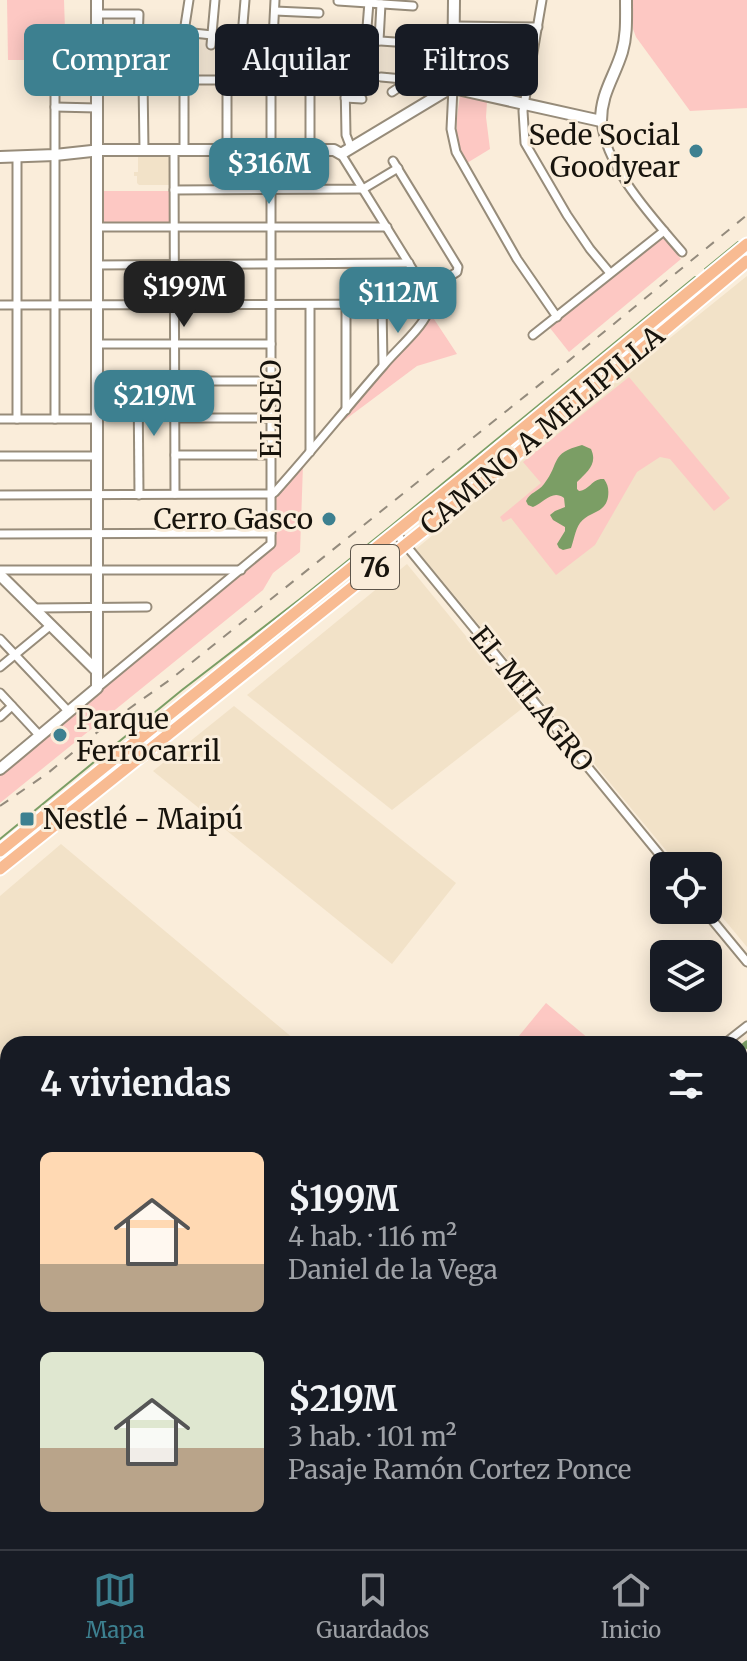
<!DOCTYPE html>
<html lang="es">
<head>
<meta charset="utf-8">
<style>
  :root { --surface:#171b24; --page:#20242c; --text:#f1f3f6; --muted:#9ea1a6; --line:#363941; --accent:#3d8090 }
  body { margin:0; font-family:Merriweather,serif; background:var(--page); color:var(--text); height:100vh; display:flex; flex-direction:column; font-size:30px; white-space:nowrap }
  * { box-sizing:border-box; margin:0 }
  p { font-size:26px; color:var(--muted) }
  .icon { flex:none; width:44px; height:44px; fill:none; stroke:currentColor; stroke-width:2; stroke-linecap:round; stroke-linejoin:round }
  .map { position:relative; flex:1; overflow:hidden }
  .sheet { position:absolute; left:0px; top:1036px; width:748px; height:514px; display:flex; flex-direction:column; background:var(--surface); border-radius:24px 24px 0 0; box-shadow:0 4px 20px #0003 }
  .sheet>* { flex:none }
  .banner { position:absolute; left:24px; top:24px; width:700px; height:72px; display:flex; gap:16px }
  .buttons { position:absolute; left:650px; top:852px; display:grid; gap:16px }
  .buttons a { display:grid; place-items:center; width:72px; height:72px; border-radius:12px; background:var(--surface); box-shadow:0 4px 20px #0003; font-size:40px }
  .price { position:absolute; translate:-50% -68px; padding:0 18px; border-radius:16px; background:var(--accent); color:#fff; font-size:26px; line-height:52px; filter:drop-shadow(0 2px 4px #0008) }
  .price::after { content:''; position:absolute; left:50%; top:48px; width:24px; height:18px; margin-left:-12px; background:inherit; clip-path:polygon(0 0,100% 0,50% 100%) }
  .price.active { background:#222; color:#fff }
  ul { padding:0; list-style:none }
  li { display:flex; align-items:center; gap:24px; height:200px; padding:0 40px }
  li span { display:grid; place-items:center; flex:none; width:224px; height:160px; border-radius:12px; color:#555 }
  li>.icon { margin-inline-start:auto }
  span .icon { width:96px; height:96px; fill:#fffc; stroke-width:1 }
  li b { font-size:34px }
  h2 { display:flex; justify-content:space-between; align-items:center; height:96px; padding:0 40px; font-size:34px }
  .tag { padding:0 28px; border-radius:12px; background:var(--surface); box-shadow:0 4px 20px #0003; font-size:28px; line-height:72px }
  .tag.active { background:var(--accent); color:#fff }
  .tab-bar { display:flex; justify-content:space-around; align-items:center; height:112px; border-top:2px solid var(--line); background:var(--surface); font-size:22px; color:var(--muted) }
  .tab-bar a { display:grid; justify-items:center; gap:4px }
  .tab-bar .active { color:var(--accent) }
  .map>svg:first-child { display:block }
</style>
</head>
<body>
<div class="map">
<svg width="747" height="1549" viewBox="0 0 747 1549">
  <rect width="100%" height="100%" fill="#faedda"/>
  <g fill="#f2e2c8">
    <path d="M 138,157 L 170,157 L 170,185 L 139,185 L 137,183 L 137,176 L 134,176 L 134,172 L 138,172 Z"/>
    <path d="M 747,276 L 747,947 L 708,900 L 708,866 L 679,866 L 416,549 L 634,367 Z"/>
    <path d="M 407,564 L 524,707 L 392,810 L 247,695 Z"/>
    <path d="M 234,706 L 456,883 L 392,964 L 153,771 Z"/>
    <path d="M 61,844 L 300,1044 L 8,1044 L 8,1143 L 0,1133 L 0,896 Z"/>
    <path d="M 747,1058 L 747,1549 L 559,1549 L 546,1542 L 740,1542 L 740,1064 Z"/>
    <path d="M 0,1406 L 8,1409 L 8,1542 L 51,1542 L 47,1549 L 5,1549 L 0,1544 Z"/>
  </g>
  <g fill="#fdc8c3">
    <path d="M 7,0 L 64,0 L 66,60 L 8,60 Z"/>
    <path d="M 633,0 L 747,0 L 747,108 L 690,111 L 636,37 L 633,29 Z"/>
    <path d="M 495,66 L 527,66 L 520,97 L 494,92 Z"/>
    <path d="M 460,96 L 487,102 L 486,117 L 490,149 L 467,163 C 453,138 456,123 460,96 Z"/>
    <rect x="102" y="191" width="70" height="34"/>
    <path d="M 662,236 L 681,259 L 569,352 L 550,328 Z"/>
    <path d="M 432,316 L 457,354 L 417,366 L 338,425 Z"/>
    <path d="M 629,377 L 730,498 L 714,511 L 670,459 L 660,457 L 637,472 L 595,545 L 556,575 L 511,518 L 503,522 L 500,517 L 541,483 L 523,462 Z"/>
    <path d="M 303,465 L 300,552 L 273,573 L 263,590 L 0,803 L 0,773 L 271,548 L 273,497 Z"/>
    <path d="M 546,1003 L 595,1044 L 516,1044 L 514,1042 Z"/>
  </g>
  <path fill="#7b9e65" d="M 582,445 L 591,449 C 598,464 587,472 577,482 L 577,489 L 579,491 C 590,490 592,478 604,479 C 608,485 609,489 608,497 C 605,514 589,511 580,523 C 575,530 574,540 571,548 L 563,550 L 559,548 L 557,544 L 565,531 L 565,527 L 553,520 L 550,515 L 555,511 L 565,507 L 564,498 C 552,489 544,503 533,507 L 528,505 L 526,501 C 530,492 538,492 544,484 C 561,462 549,454 582,445 Z"/>
  <g fill="none" stroke-linecap="round" stroke-linejoin="round">
    <g stroke="#7b9e65" stroke-width="2">
      <path d="M 705,269 L 738,242"/>
      <path d="M 0,839 L 182,690 L 300,599 L 391,526 L 695,277"/>
    </g>
    <g stroke="#7b9e65" stroke-width="7">
      <path d="M 740,1050 L 747,1044"/>
      <path d="M 0,1208 L 8,1217"/>
    </g>
    <defs>
      <g id="street">
        <path d="M 542,0 L 523,111 L 525,143 L 567,215 L 590,249 L 610,273"/>
        <path d="M 338,1 L 413,6"/>
        <path d="M 275,11 L 319,13"/>
        <path d="M 97,14 L 139,14 L 138,43 L 97,45"/>
        <path d="M 454,26 L 538,27"/>
        <path d="M 184,32 L 212,35"/>
        <path d="M 242,35 L 273,36"/>
        <path d="M 336,38 L 410,43"/>
        <path d="M 272,39 L 314,42"/>
        <path d="M 366,40 L 369,2"/>
        <path d="M 379,41 L 381,4"/>
        <path d="M 211,45 L 215,0"/>
        <path d="M 241,48 L 245,0"/>
        <path d="M 55,71 L 55,419"/>
        <path d="M 381,77 L 425,81 L 438,96"/>
        <path d="M 131,80 L 236,80"/>
        <path d="M 143,80 L 144,150"/>
        <path d="M 227,80 L 227,150"/>
        <path d="M 271,80 L 345,80 L 346,135 L 351,148"/>
        <path d="M 310,80 L 310,150"/>
        <path d="M 453,88 L 451,129 L 456,152 L 517,259 L 557,317"/>
        <path d="M 392,92 L 410,80"/>
        <path d="M 492,97 L 493,64 L 531,64"/>
        <path d="M 345,98 L 362,99"/>
        <path d="M 55,107 L 97,108"/>
        <path d="M 601,121 C 606,168 652,217 682,252"/>
        <path d="M 174,150 L 175,494"/>
        <path d="M 184,150 L 184,32 L 189,0"/>
        <path d="M 17,157 L 17,419"/>
        <path d="M 393,161 L 458,267 L 457,272 L 426,291"/>
        <path d="M 174,190 L 363,189 L 398,168"/>
        <path d="M 96,227 L 387,227"/>
        <path d="M 96,265 L 409,263"/>
        <path d="M 382,304 L 383,365"/>
        <path d="M 0,305 L 429,304"/>
        <path d="M 310,305 L 310,452"/>
        <path d="M 346,305 L 346,410"/>
        <path d="M 533,335 L 664,231"/>
        <path d="M 96,344 L 271,344"/>
        <path d="M 97,381 L 271,381"/>
        <path d="M 138,381 L 139,495"/>
        <path d="M 175,418 L 271,418"/>
        <path d="M 0,419 L 97,419"/>
        <path d="M 175,455 L 271,455"/>
        <path d="M 0,456 L 97,456"/>
        <path d="M 272,494 L 275,492 C 312,451 347,407 383,366 C 394,352 421,329 427,314 C 431,306 429,298 426,291 L 341,154"/>
        <path d="M 0,495 L 272,494"/>
        <path d="M 395,532 L 669,866"/>
        <path d="M 0,534 L 271,533"/>
        <path d="M 0,570 L 241,570"/>
        <path d="M 34,608 L 147,607"/>
        <path d="M 0,639 L 69,712"/>
        <path d="M 0,667 L 51,625"/>
        <path d="M 97,688 L 271,544 L 271,80 L 275,0"/>
        <path d="M 0,693 L 40,736"/>
        <path d="M 0,717 L 12,706"/>
        <path d="M 704,910 L 747,962"/>
        <path d="M 724,1044 L 747,1026"/>
        <path d="M 0,1282 L 8,1286"/>
        <path d="M 513,1542 L 526,1549"/>
      </g>
      <g id="secondary">
        <path d="M 453,88 L 454,0"/>
        <path d="M 0,157 L 55,155 L 101,150 L 334,150 L 341,154 L 444,92 L 453,88 L 601,121 C 601,93 614,78 622,52 C 627,35 626,18 626,0"/>
        <path d="M 0,575 L 97,671"/>
        <path d="M 0,769 L 97,688 L 97,0"/>
        <path d="M 0,1148 L 8,1157"/>
        <path d="M 0,1398 L 8,1400"/>
      </g>
      <g id="primary">
        <path d="M 0,851 L 470,472 L 747,244"/>
        <path d="M 0,869 L 469,494 L 747,261"/>
      </g>
    </defs>
    <use href="#street" stroke="#978c7a" stroke-width="11"/>
    <use href="#secondary" stroke="#978c7a" stroke-width="14"/>
    <use href="#primary" stroke="#fff" stroke-width="15"/>
    <use href="#street" stroke="#fff" stroke-width="7"/>
    <use href="#secondary" stroke="#fff" stroke-width="10"/>
    <use href="#primary" stroke="#f8bb92" stroke-width="11"/>
    <path stroke="#948b7d" stroke-width="2" stroke-dasharray="10 10" stroke-linecap="butt" d="M 0,806 L 48,773 L 106,725 L 171,679 L 544,381 L 747,215"/>
  </g>
  <g fill="#3d8090" stroke="#faedda" stroke-width="3">
    <circle cx="696" cy="151" r="8"/>
    <circle cx="329" cy="519" r="8"/>
    <circle cx="60" cy="735" r="8"/>
    <rect x="19" y="811" width="16" height="16" rx="4"/>
  </g>
  <g text-anchor="middle" dominant-baseline="central" stroke-width="6" stroke-linejoin="round" paint-order="stroke">
    <rect fill="#faedda" stroke="#5c554a" stroke-width="2" x="351" y="545" width="48" height="44" rx="6"/>
    <g font-size="26" font-weight="bold" fill="#18140d">
      <text x="375" y="567">76</text>
    </g>
    <g font-size="28" fill="#18140d" stroke="#faedda" text-anchor="end">
      <text x="680" y="135">Sede Social<tspan x="680" dy="32">Goodyear</tspan></text>
      <text x="313" y="519">Cerro Gasco</text>
      <text x="76" y="719" text-anchor="start">Parque<tspan x="76" dy="32">Ferrocarril</tspan></text>
      <text x="43" y="819" text-anchor="start">Nestlé - Maipú</text>
    </g>
    <g font-size="28" fill="#18140d" stroke="#faedda">
      <text transform="translate(271 409) rotate(-90)">ELISEO</text>
      <text transform="translate(542 430) rotate(-40)">CAMINO A MELIPILLA</text>
      <text transform="translate(532 699) rotate(51)">EL MILAGRO</text>
    </g>
  </g>
</svg>
<div class="buttons">
<a><svg class="icon" aria-label="locate" viewBox="0 0 24 24"><circle cx="12" cy="12" r="6"/><path d="M12 2v4M12 18v4M2 12h4M18 12h4"/></svg></a>
<a><svg class="icon" aria-label="layers" viewBox="0 0 24 24"><path d="M12 4l9 5-9 5-9-5zM3 14l9 5 9-5"/></svg></a>
</div>
<b class="price" style="left:269px;top:206px">$316M</b>
<b class="price active" style="left:184px;top:329px">$199M</b>
<b class="price" style="left:398px;top:335px">$112M</b>
<b class="price" style="left:154px;top:438px">$219M</b>
<div class="banner">
<a class="tag active">Comprar</a>
<a class="tag">Alquilar</a>
<a class="tag">Filtros</a>
</div>
<section class="sheet">
<h2>4 viviendas<svg class="icon" aria-label="filters" viewBox="0 0 24 24"><path d="M4 7h16M4 17h16"/><circle cx="9" cy="7" r="2"/><circle cx="15" cy="17" r="2"/></svg></h2>
<ul>
<li><span style="background:linear-gradient(#ffd9b3 70%,#b9a48a 0)"><svg class="icon" aria-label="home" viewBox="0 0 24 24"><path d="M3 11l9-7 9 7M6 9v11h12V9"/></svg></span><div><b>$199M</b><p>4 hab. · 116 m²</p><p>Daniel de la Vega</p></div></li>
<li><span style="background:linear-gradient(#dfe7d0 60%,#b9a48a 0)"><svg class="icon" aria-label="home" viewBox="0 0 24 24"><path d="M3 11l9-7 9 7M6 9v11h12V9"/></svg></span><div><b>$219M</b><p>3 hab. · 101 m²</p><p>Pasaje Ramón Cortez Ponce</p></div></li>
</ul>
</section>
</div>
<nav class="tab-bar">
<a class="active"><svg class="icon" aria-label="map" viewBox="0 0 24 24"><path d="M3 6l6-2 6 2 6-2v14l-6 2-6-2-6 2zM9 4v14M15 6v14"/></svg>Mapa</a>
<a><svg class="icon" aria-label="saved" viewBox="0 0 24 24"><path d="M7 4h10v16l-5-4-5 4z"/></svg>Guardados</a>
<a><svg class="icon" aria-label="home" viewBox="0 0 24 24"><path d="M3 11l9-7 9 7M6 9v11h12V9"/></svg>Inicio</a>
</nav>
</body>
</html>
